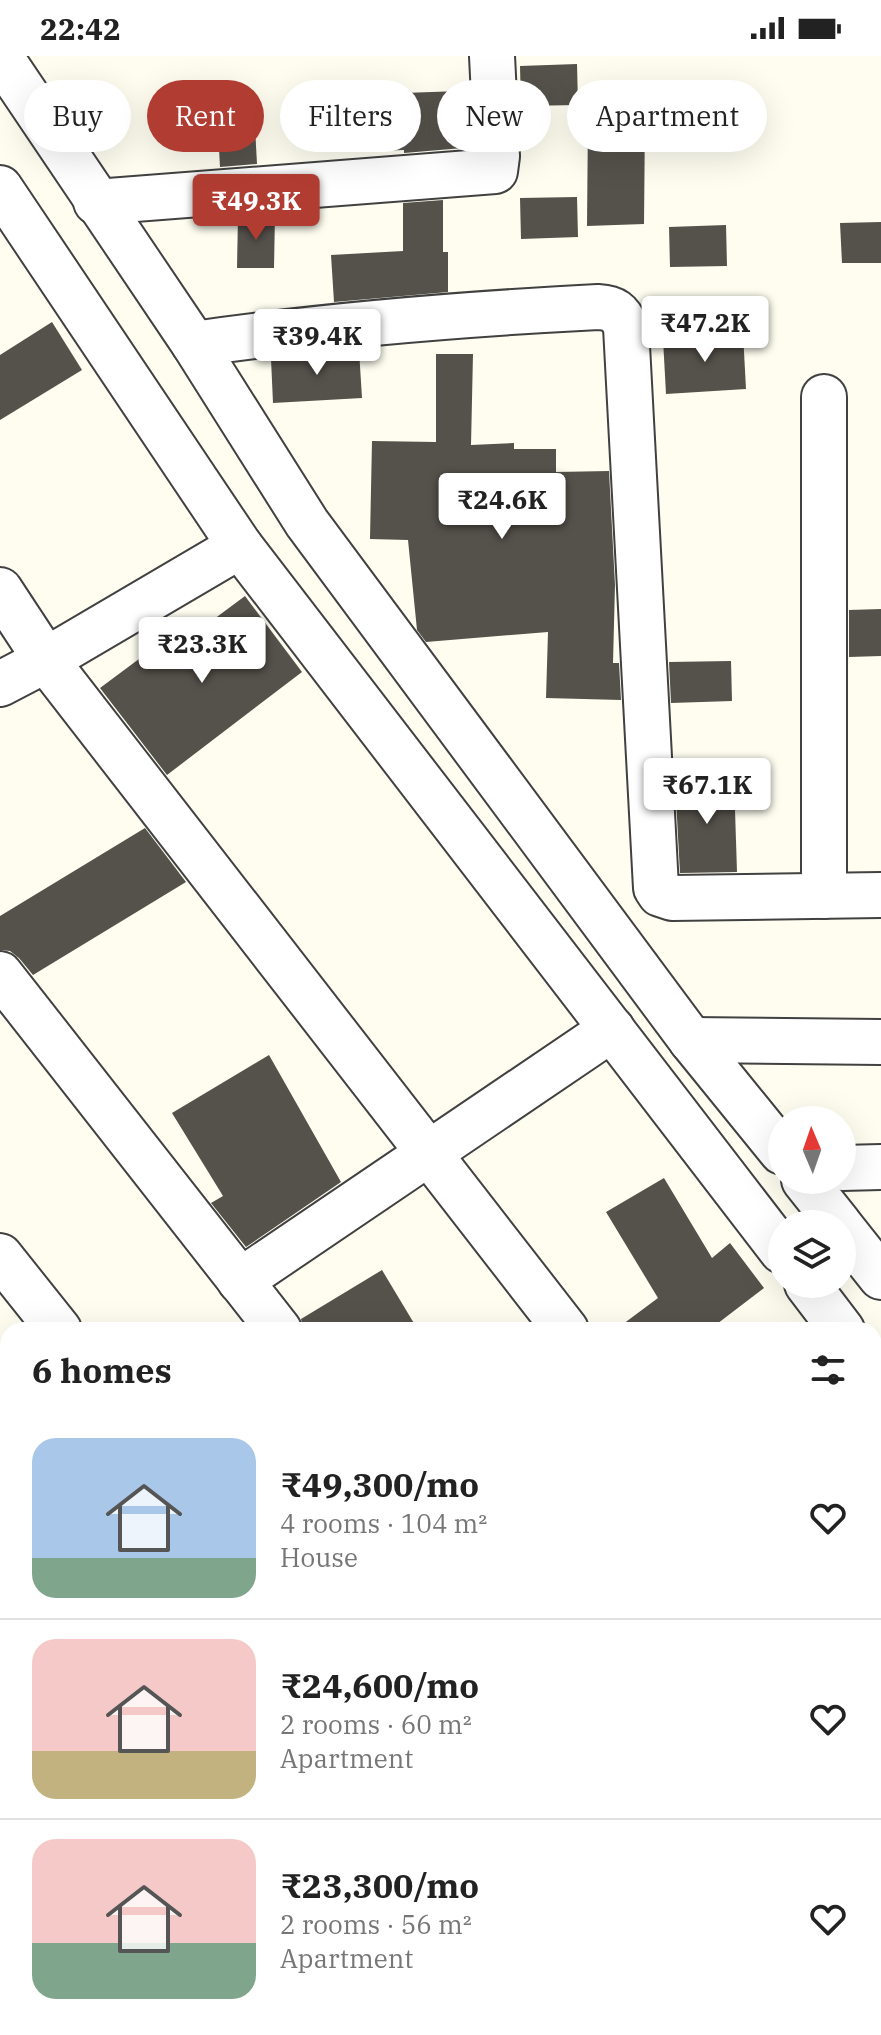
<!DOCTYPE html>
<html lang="en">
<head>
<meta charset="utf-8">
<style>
  :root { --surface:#fff; --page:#f6f6f6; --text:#222; --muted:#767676; --line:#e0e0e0; --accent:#b13d32 }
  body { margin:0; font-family:"IBM Plex Serif",serif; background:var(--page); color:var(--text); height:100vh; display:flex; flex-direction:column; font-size:30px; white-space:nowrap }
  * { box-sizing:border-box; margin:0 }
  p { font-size:26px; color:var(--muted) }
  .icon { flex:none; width:44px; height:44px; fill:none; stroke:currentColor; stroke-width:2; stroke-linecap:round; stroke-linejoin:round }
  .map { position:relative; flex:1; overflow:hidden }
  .side { position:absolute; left:0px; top:1266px; width:882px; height:714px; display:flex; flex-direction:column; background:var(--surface); border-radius:24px 24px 0 0; box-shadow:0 8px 32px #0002 }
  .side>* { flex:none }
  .hud { position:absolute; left:24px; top:24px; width:834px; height:72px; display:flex; gap:16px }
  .needle { width:52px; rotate:358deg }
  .tools { position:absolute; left:768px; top:1050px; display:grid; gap:16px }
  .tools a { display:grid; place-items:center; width:88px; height:88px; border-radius:50%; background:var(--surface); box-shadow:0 8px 32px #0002; font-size:40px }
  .price { position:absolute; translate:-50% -68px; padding:0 18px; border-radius:8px; background:#fff; color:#222; font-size:26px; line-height:52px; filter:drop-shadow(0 2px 4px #0008) }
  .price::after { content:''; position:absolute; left:50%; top:48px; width:24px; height:18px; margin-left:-12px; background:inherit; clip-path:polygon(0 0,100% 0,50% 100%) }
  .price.on { background:var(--accent); color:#fff }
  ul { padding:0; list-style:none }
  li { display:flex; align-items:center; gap:24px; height:200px; padding:0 32px }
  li+li { border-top:2px solid var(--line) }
  li span { display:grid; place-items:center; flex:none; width:224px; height:160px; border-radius:24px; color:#555 }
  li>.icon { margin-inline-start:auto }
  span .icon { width:96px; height:96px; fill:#fffc; stroke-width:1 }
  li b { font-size:34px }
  h2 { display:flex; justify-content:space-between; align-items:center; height:96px; padding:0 32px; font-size:34px }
  .tag { padding:0 28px; border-radius:36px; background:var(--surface); box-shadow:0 8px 32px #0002; font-size:28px; line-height:72px }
  .tag.on { background:var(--accent); color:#fff }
  .status { display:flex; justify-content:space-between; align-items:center; height:56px; padding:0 40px; background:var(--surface); direction:ltr }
  .status svg { height:22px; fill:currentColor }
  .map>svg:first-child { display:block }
</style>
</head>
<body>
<div class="status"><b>22:42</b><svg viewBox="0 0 49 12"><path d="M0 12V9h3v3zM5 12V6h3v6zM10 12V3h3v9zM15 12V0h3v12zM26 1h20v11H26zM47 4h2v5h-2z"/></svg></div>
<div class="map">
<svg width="881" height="1979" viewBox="0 0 881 1979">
  <rect width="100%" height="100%" fill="#fefdf0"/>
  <g fill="#55514b">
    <path d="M 577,8 L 578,49 L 521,50 L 520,10 Z"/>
    <path d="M 461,35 L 463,92 L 404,97 L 404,94 L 347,96 L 345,39 Z"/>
    <path d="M 254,53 L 257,108 L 220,111 L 217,55 Z"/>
    <path d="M 645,58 L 644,168 L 587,170 L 588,59 Z"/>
    <path d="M 577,141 L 578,181 L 521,183 L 520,142 Z"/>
    <path d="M 443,144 L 443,196 L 448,196 L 448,236 L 334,246 L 331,199 L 403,195 L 403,147 Z"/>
    <path d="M 275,158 L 274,212 L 237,212 L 238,160 Z"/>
    <path d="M 881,166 L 881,207 L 842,207 L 840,167 Z"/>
    <path d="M 726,169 L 727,210 L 670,211 L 669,171 Z"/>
    <path d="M 52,266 L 82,314 L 0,364 L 0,299 Z"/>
    <path d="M 743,277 L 746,333 L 666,338 L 663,283 Z"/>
    <path d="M 359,294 L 362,342 L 273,347 L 271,303 Z"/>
    <path d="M 436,298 L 473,298 L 471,389 L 514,387 L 514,393 L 556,393 L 556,416 L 609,415 L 615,529 L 613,607 L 619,607 L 621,644 L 546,642 L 548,576 L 426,586 L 417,574 L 408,484 L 370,483 L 372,385 L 436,386 Z"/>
    <path d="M 245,540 L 302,616 L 167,719 L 100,632 L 147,597 L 155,607 Z"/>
    <path d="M 881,553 L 881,600 L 849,601 L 849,554 Z"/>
    <path d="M 731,605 L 732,645 L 671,647 L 669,606 Z"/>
    <path d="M 734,723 L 737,816 L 680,817 L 675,725 Z"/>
    <path d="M 145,772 L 186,826 L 33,919 L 19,902 L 10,895 L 0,894 L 0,860 Z"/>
    <path d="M 269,999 L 341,1126 L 246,1191 L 211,1147 L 223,1140 L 172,1057 Z"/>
    <path d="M 664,1122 L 712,1202 L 730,1187 L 764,1232 L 709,1274 L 615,1274 L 658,1242 L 606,1156 Z"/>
    <path d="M 382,1214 L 418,1274 L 303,1274 L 301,1263 Z"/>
  </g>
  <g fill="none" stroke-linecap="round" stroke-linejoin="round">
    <defs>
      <g id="minor">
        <path d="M 0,0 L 194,288 L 307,467 L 691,984 L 782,1096"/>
        <path d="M 0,132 L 240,490 L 782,1195"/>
        <path d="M 96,146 L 495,115 L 497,100 L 492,0"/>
        <path d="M 194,288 C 328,269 462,258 598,251 C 614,252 620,256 626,271 L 656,832 L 660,838 L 672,842 L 881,839"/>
        <path d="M 0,534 L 46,604 L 566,1274"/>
        <path d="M 0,628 L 46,604 L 240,490"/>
        <path d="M 824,840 L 824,341"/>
        <path d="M 0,918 L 279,1274"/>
        <path d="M 691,984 L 881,986"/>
        <path d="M 842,1112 L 881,1111"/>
        <path d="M 804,1124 L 839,1168"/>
        <path d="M 842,1172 L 881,1221"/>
        <path d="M 0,1200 L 59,1274"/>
        <path d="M 240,1225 L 612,973"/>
        <path d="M 807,1228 L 842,1274"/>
        <path d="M 874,1315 L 881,1324"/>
        <path d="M 0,1482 L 8,1493"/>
        <path d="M 874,1676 L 881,1686"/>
        <path d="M 0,1736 L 8,1746"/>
        <path d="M 874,1812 L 881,1812"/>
        <path d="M 0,1837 L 8,1849"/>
        <path d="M 874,1915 L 881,1925"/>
        <path d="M 86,1972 L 91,1979"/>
        <path d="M 342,1972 L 346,1979"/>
        <path d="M 538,1972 L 542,1979"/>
        <path d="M 713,1972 L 718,1979"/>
      </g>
    </defs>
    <use href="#minor" stroke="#414141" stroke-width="48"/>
    <use href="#minor" stroke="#fff" stroke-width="44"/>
  </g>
</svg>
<div class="tools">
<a><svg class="needle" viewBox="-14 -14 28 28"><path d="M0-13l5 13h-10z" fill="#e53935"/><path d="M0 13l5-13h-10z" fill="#767676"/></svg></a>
<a><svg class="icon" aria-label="layers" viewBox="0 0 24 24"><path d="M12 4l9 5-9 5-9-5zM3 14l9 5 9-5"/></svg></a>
</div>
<b class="price on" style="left:256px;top:186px">₹49.3K</b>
<b class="price" style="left:705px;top:308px">₹47.2K</b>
<b class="price" style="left:317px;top:321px">₹39.4K</b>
<b class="price" style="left:502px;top:485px">₹24.6K</b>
<b class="price" style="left:202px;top:629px">₹23.3K</b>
<b class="price" style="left:707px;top:770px">₹67.1K</b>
<div class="hud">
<a class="tag">Buy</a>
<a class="tag on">Rent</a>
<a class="tag">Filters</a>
<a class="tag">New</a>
<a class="tag">Apartment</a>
</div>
<section class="side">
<h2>6 homes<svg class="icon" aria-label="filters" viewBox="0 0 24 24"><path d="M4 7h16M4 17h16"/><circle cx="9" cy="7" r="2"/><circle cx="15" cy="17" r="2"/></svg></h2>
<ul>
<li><span style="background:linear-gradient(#a9c7e8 75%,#7fa58c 0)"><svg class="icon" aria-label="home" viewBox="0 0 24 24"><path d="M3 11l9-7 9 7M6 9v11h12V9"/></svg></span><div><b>₹49,300/mo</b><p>4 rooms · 104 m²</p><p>House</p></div><svg class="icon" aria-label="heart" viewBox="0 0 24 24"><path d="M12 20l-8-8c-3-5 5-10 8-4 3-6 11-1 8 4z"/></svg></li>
<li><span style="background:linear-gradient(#f6c9c9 70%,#c2b280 0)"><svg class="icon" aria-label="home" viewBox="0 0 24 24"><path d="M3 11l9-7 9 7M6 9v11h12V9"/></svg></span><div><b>₹24,600/mo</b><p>2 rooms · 60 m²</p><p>Apartment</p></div><svg class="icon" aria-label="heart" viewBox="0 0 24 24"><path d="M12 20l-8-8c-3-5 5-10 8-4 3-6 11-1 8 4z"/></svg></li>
<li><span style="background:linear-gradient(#f6c9c9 65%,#7fa58c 0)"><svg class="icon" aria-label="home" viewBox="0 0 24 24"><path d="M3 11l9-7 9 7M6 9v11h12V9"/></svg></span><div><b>₹23,300/mo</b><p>2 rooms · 56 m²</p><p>Apartment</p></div><svg class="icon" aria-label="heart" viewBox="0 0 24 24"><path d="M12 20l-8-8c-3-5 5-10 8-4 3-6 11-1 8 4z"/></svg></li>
</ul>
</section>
</div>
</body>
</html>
